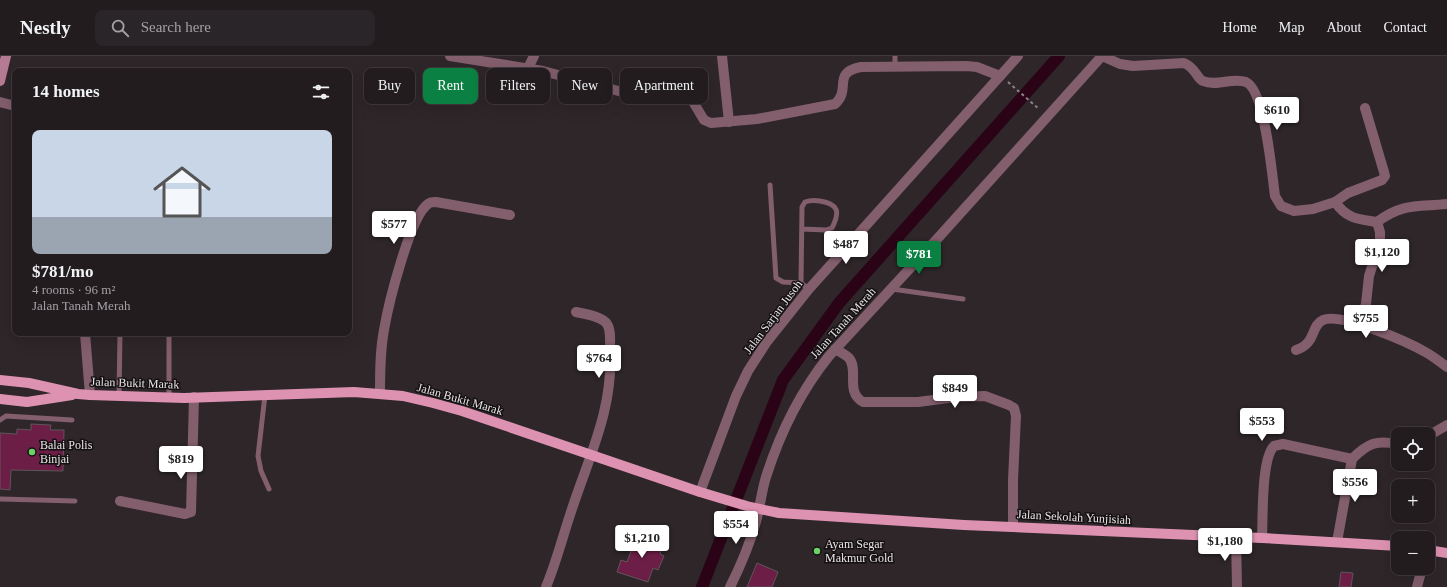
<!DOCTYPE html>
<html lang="en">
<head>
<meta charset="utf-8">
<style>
  :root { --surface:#221c1f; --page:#2a2528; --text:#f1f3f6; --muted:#a2a1a4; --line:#3f3a3d; --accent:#0b8043 }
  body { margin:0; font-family:Georgia,serif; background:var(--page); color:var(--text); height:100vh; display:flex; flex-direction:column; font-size:15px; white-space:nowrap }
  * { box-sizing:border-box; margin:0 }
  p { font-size:13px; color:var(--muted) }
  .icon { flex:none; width:22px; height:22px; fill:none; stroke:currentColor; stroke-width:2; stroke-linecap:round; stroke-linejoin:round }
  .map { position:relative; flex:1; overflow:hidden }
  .details { position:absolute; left:12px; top:12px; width:340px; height:268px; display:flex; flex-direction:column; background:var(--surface); border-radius:8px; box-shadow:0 4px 16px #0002,0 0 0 1px var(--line) }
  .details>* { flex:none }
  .top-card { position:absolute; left:364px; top:12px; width:380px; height:36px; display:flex; gap:8px }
  .fabs { position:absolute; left:1391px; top:371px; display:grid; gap:8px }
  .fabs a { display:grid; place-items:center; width:44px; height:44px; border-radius:8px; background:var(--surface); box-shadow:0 4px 16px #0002,0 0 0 1px var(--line); font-size:20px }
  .price { position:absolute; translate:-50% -34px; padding:0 9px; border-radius:4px; background:#fff; color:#222; font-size:13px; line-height:26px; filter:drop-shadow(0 1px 2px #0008) }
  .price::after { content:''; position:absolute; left:50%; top:24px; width:12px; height:9px; margin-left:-6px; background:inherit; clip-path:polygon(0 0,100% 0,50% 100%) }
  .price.on { background:var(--accent); color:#fff }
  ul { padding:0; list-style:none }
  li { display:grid; align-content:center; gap:8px; height:212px; padding:0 20px }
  li span { display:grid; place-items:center; height:124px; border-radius:8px; color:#555 }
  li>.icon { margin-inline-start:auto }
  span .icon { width:72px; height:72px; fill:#fffc; stroke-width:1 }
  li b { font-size:17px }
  h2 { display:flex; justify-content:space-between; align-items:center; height:48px; padding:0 20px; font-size:17px }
  .chip { padding:0 14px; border-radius:8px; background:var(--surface); box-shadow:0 4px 16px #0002,0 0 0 1px var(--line); font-size:14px; line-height:36px }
  .chip.on { background:var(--accent); color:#fff }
  header { display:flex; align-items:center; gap:24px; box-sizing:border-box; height:56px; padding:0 20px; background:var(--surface); border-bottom:1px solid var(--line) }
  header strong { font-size:19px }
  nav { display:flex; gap:22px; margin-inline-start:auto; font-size:14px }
  .search { width:280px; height:36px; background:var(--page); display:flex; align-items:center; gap:10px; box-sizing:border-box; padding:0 14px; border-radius:8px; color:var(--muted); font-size:15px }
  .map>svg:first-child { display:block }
</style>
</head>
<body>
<header>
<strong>Nestly</strong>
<div class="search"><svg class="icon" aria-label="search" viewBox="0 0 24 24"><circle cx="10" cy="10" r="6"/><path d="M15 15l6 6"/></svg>Search here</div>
<nav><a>Home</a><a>Map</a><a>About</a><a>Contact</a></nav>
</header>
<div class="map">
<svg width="1447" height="531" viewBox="0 0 1447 531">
  <rect width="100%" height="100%" fill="#2e2629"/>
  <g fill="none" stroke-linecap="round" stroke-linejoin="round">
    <path stroke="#2a0317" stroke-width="12" d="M 702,531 L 783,324 L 839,247 L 1059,0"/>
  </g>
  <g fill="#6c1e47" stroke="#5f5559">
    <path d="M 31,368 L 51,369 L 50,374 L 64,374 L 63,415 L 11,414 L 10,434 L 0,433 L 0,377 L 17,378 L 17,373 L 31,374 Z"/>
    <path d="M 637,479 L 663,488 L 660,498 L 664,500 L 658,514 L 653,512 L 648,526 L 617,516 L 621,504 L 627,506 Z"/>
    <path d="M 757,507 L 778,516 L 772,531 L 747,531 Z"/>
    <path d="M 1341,516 L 1353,517 L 1351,531 L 1339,531 Z"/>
  </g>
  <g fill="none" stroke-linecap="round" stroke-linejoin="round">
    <path stroke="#8d8689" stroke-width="2" stroke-dasharray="3 3" stroke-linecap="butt" d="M 1008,26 L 1039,53"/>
    <g stroke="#835e6d" stroke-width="5">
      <path d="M 895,11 L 895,0"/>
      <path d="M 770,129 L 776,222 L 783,226 L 801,227 L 809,233"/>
      <path d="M 801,227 L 802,151 L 805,146 C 810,144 814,144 820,145 C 839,148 840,156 832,172 L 826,174 L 802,173"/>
      <path d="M 892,233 L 963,243"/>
      <path d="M 169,277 L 169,341"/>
      <path d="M 265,339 L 258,400 L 261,415 L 269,433"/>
      <path d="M 119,340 L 120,277"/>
      <path d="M 0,364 L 6,360 L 72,364"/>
      <path d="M 0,443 L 75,445"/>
    </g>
    <g stroke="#835e6d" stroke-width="10">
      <path d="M 450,0 L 543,15 L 645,42 L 685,40 L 692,44 L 704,64 L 711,67 L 757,63 L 835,48 C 852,33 831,17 861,11 L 966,10 L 977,11 L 1000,20"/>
      <path d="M 722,0 L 729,66"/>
      <path d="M 1102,0 L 1120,8 L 1133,10 L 1184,7 C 1196,12 1197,23 1203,25 C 1217,31 1232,21 1246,26 C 1265,34 1272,119 1275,140 L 1281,150 L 1294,155 L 1313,153 L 1335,146 L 1348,137 L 1382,124 L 1385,120 L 1384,116 L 1365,52"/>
      <path d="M 528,12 L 534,0"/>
      <path d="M 0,46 L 15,50"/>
      <path d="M 1335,146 C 1347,163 1358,163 1377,166 C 1403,147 1417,151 1447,148"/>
      <path d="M 1359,268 L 1366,248 L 1369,220 L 1380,186 L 1380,176 L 1377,166"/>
      <path d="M 85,277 L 90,339"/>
      <path d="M 835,293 C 840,296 845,298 849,302 C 859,314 845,336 863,346 L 918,346 L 956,341 L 985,340 L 1009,349 L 1014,352 L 1016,360 L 1013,424 L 1013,471"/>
      <path d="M 1296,294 C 1317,287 1310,270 1323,264 C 1341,256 1410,287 1427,297 C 1434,301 1440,306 1447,311"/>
      <path d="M 380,338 C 380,316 380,295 384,274 C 388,250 410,160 428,148 C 430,146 433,146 436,146 L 510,159"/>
      <path d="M 1428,380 L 1447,369"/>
      <path d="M 700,436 L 736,340 L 748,315 L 766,287 L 809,233 L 1018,0"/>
      <path d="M 120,445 L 185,458 L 191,456 L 194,341"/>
      <path d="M 1236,481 L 1237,531"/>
      <path d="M 1262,482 C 1263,463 1261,403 1274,390 L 1283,388 L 1352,403"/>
      <path d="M 1337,486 L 1352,403 C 1368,387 1376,384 1398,388"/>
      <path d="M 546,531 C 556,507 562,483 570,459 C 588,402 614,354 610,292 C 610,284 611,274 607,268 C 602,260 585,258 576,256"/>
      <path d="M 730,531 C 740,511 749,490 755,469 C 760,453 761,437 766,421 C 780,377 800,336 829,300 L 938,182 L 1102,0"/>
      <path d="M 1417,531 L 1422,512"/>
    </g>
    <path stroke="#b67b94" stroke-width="10" d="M 0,25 L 6,0"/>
    <g stroke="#de92b2" stroke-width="10">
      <path d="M 0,324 L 29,327 L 78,338 L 90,339 L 184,342 L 354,336 L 403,340 L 433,347 L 462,355 L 700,436 L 750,451 L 779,457 L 964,469 L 1262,482 L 1398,490"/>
      <path d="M 0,343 L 27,346 L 72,339"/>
      <path d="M 1428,494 L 1447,497"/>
    </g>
  </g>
  <g fill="#6bd363" stroke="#141011" stroke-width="1.5">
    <circle cx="32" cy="396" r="4"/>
    <circle cx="817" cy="495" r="4"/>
  </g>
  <g text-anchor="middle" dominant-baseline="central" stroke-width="3" stroke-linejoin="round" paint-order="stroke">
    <g font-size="12" fill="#eae5e7" stroke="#141011">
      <text transform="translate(773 261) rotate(-53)">Jalan Sarjan Jusoh</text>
      <text transform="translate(843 267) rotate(-48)">Jalan Tanah Merah</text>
      <text transform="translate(135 327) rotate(2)">Jalan Bukit Marak</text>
      <text transform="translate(460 343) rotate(16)">Jalan Bukit Marak</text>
      <text transform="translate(1074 461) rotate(3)">Jalan Sekolah Yunjisiah</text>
    </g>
    <g font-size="12" fill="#eae5e7" stroke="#141011" text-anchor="start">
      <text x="40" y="389">Balai Polis<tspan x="40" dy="14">Binjai</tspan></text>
      <text x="825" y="488">Ayam Segar<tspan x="825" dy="14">Makmur Gold</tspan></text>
    </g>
  </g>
</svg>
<div class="fabs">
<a><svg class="icon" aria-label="locate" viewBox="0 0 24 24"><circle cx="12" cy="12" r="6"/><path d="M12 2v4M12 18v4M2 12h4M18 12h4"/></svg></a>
<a>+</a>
<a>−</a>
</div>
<b class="price" style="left:1277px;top:75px">$610</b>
<b class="price" style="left:394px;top:189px">$577</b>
<b class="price" style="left:846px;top:209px">$487</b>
<b class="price" style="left:1382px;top:217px">$1,120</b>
<b class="price on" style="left:919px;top:219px">$781</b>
<b class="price" style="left:1366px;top:283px">$755</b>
<b class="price" style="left:599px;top:323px">$764</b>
<b class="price" style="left:955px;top:353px">$849</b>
<b class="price" style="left:1262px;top:386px">$553</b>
<b class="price" style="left:181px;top:424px">$819</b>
<b class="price" style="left:1355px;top:447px">$556</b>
<b class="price" style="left:736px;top:489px">$554</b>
<b class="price" style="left:642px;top:503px">$1,210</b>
<b class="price" style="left:1225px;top:506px">$1,180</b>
<div class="top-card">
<a class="chip">Buy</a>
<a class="chip on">Rent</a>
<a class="chip">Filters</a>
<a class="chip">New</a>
<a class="chip">Apartment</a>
</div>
<section class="details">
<h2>14 homes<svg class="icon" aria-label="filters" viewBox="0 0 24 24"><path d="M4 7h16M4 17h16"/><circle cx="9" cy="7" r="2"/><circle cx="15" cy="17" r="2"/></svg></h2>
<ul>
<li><span style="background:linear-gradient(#c9d6e8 70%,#9aa5b1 0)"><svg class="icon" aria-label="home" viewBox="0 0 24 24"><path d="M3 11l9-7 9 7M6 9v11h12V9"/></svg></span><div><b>$781/mo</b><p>4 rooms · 96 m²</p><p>Jalan Tanah Merah</p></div></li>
</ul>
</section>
</div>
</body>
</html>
